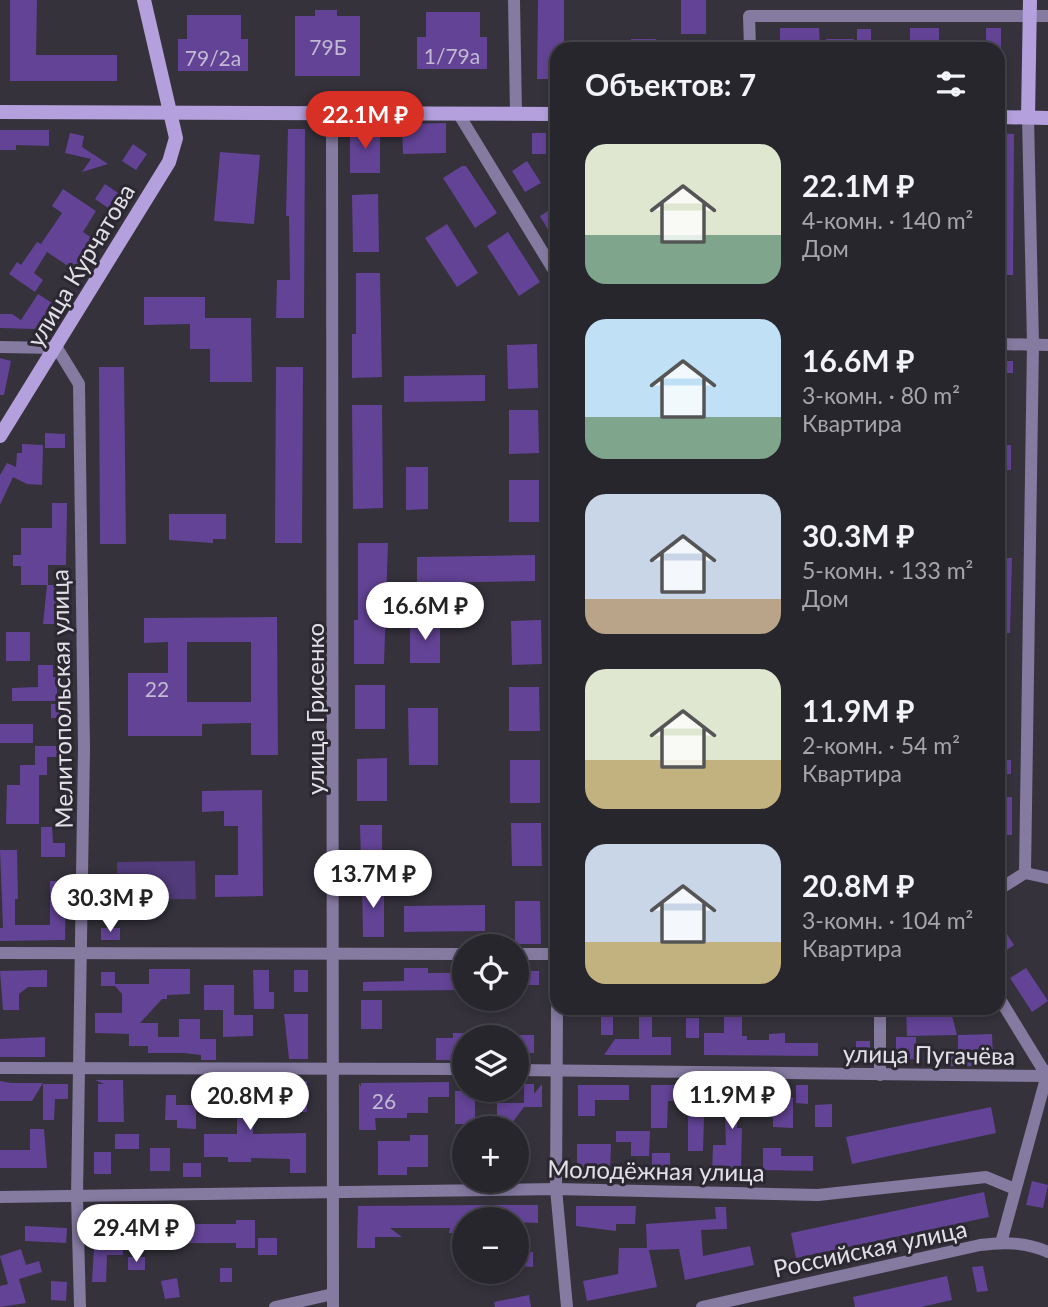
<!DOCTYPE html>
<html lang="ru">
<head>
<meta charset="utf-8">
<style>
  :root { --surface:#28262d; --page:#302e35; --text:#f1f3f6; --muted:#a5a5aa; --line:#444349; --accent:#d93025 }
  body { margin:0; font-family:Lato,sans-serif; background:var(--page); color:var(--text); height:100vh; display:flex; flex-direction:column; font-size:26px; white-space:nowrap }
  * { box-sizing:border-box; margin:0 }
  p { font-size:23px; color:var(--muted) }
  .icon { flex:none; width:38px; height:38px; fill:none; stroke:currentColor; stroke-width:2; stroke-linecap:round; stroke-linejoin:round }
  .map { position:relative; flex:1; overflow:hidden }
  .panel { position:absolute; left:550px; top:42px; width:455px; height:973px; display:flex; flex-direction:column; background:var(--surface); border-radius:21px; box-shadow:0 4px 10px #0003,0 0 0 2px var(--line) }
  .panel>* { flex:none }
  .fabs { position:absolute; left:452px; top:934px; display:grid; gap:14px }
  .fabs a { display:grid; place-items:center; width:77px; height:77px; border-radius:50%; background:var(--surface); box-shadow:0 4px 10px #0003,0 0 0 2px var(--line); font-size:35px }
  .price { position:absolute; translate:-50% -60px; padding:0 16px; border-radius:24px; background:#fff; color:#222; font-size:23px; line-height:46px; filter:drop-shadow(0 2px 4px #0008) }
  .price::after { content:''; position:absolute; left:50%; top:42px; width:21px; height:16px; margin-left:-10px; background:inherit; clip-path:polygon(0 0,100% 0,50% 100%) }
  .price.current { background:var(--accent); color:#fff }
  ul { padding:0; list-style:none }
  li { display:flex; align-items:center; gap:21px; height:175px; padding:0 35px }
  li span { display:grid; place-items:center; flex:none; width:196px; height:140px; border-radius:21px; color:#555 }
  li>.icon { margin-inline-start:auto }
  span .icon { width:84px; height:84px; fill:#fffc; stroke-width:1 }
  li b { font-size:30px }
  h2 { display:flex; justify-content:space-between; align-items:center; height:84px; padding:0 35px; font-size:30px }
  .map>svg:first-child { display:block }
</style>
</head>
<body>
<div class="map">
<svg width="1048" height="1307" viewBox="0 0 1048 1307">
  <rect width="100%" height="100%" fill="#35323c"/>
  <path fill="#513b7a" d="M 195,861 L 196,899 L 118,900 L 117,862 Z"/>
  <g fill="#624395" fill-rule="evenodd">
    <path d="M 10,0 L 37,0 L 36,55 L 117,55 L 117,81 L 10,81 Z"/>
    <path d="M 538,0 L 564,0 L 564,49 L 556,49 L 556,79 L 537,79 Z"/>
    <rect x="681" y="0" width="25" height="34"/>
    <path d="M 315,10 L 337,10 L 337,16 L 360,16 L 360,76 L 295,76 L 295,16 L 315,16 Z"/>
    <path d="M 426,12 L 480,12 L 480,37 L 487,37 L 487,69 L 417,69 L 417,37 L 426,37 Z"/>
    <path d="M 187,15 L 241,15 L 241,39 L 248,39 L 248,71 L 178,71 L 178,39 L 187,39 Z"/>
    <path d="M 780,28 L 819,28 L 820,45 L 780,45 Z"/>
    <rect x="910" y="28" width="29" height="19"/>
    <rect x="986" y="28" width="15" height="21"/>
    <rect x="857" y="29" width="14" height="18"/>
    <path d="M 631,39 L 656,39 L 655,49 L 631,49 Z"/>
    <rect x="826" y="39" width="28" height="10"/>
    <path d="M 446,123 L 446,153 L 403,154 L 402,124 Z"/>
    <path d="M 288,129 L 305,129 L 304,318 L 276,318 L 277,280 L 290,280 L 289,216 L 286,216 Z"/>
    <path d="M 380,129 L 380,173 L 350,173 L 350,130 Z"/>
    <path d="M 0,130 L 49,130 L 49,146 L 16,145 L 16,150 L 0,150 Z"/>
    <path d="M 70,133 L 84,136 L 82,147 L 108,164 L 82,172 L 91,159 L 65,153 Z"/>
    <rect x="532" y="133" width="14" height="21"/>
    <path d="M 998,133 L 1014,134 L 1013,275 L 998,275 Z"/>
    <path d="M 133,144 L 147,154 L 136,170 L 122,161 Z"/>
    <path d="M 220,152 L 260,155 L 254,224 L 214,221 Z"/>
    <path d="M 527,161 L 541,183 L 525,192 L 512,171 Z"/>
    <path d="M 462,166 L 466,166 L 497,213 L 475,228 L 443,178 Z"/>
    <path d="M 105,184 L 118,193 L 108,208 L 95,199 Z"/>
    <path d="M 63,189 L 96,211 L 83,232 L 92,238 L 74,270 L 47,252 L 34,273 L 43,280 L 35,292 L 9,274 L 17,262 L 21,265 L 37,242 L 41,244 L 62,213 L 52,206 Z"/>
    <path d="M 378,194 L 379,252 L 353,252 L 352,195 Z"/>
    <path d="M 556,206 L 556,243 L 540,216 Z"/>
    <path d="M 447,224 L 478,273 L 457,287 L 425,238 Z"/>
    <path d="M 508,232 L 540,282 L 519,296 L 487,246 Z"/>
    <path d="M 356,273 L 380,273 L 382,377 L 352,378 L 352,334 L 356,334 Z"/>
    <path d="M 38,294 L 52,303 L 36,329 L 0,328 L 0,314 L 12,314 L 21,320 Z"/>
    <path d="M 144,297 L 205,297 L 205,318 L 251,318 L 252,382 L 210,382 L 210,349 L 190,349 L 190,324 L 144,325 Z"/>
    <path d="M 537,344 L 538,388 L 508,389 L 507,345 Z"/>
    <path d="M 0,358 L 11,361 L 4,395 L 0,395 Z"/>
    <rect x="998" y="361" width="15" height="12"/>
    <path d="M 99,367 L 124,367 L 126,544 L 100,544 Z"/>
    <path d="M 276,367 L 303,367 L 302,543 L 275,543 Z"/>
    <path d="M 485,375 L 485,401 L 404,402 L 404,376 Z"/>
    <path d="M 352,405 L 382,405 L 383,508 L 353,509 Z"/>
    <path d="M 509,410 L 538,410 L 539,453 L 509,454 Z"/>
    <path d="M 45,433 L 65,434 L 65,448 L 45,448 Z"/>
    <path d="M 22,444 L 43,445 L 42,485 L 27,484 L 13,477 L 0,505 L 0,475 L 7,463 L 16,467 L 17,453 L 22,453 Z"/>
    <rect x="998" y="445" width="13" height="25"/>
    <path d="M 406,467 L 428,467 L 428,509 L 406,510 Z"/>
    <rect x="509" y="480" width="30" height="42"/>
    <path d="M 52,503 L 67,503 L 66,565 L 48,565 L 48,585 L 21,585 L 21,566 L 13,566 L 13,555 L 21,555 L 21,528 L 52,528 Z"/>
    <path d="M 169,514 L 226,514 L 226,539 L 213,539 L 213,543 L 169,540 Z"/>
    <path d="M 358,543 L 388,543 L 384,664 L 354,664 L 354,620 L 358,620 Z"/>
    <path d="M 535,555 L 535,581 L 417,583 L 417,557 Z"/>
    <path d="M 998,558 L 1012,558 L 1010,633 L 998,633 Z"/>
    <path d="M 47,585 L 66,585 L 65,624 L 43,624 Z"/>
    <path d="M 277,617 L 278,755 L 251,755 L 251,723 L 202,724 L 202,736 L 128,736 L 128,673 L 168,673 L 168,642 L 144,643 L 144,618 ZM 187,642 L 251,642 L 251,702 L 187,702 Z"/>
    <path d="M 440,620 L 440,663 L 410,663 L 410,621 Z"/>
    <path d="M 541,620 L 542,664 L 512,665 L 511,621 Z"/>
    <rect x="6" y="632" width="24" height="29"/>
    <path d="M 38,665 L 53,665 L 53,677 L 57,677 L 57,701 L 12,701 L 12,688 L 38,687 Z"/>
    <rect x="355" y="685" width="30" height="44"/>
    <path d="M 509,687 L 539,687 L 540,731 L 509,731 Z"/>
    <rect x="51" y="704" width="15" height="14"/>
    <path d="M 408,708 L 438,708 L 438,765 L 409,765 Z"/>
    <rect x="0" y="724" width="33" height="19"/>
    <path d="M 35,746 L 59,746 L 59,757 L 47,757 L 47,775 L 39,775 L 39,824 L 6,824 L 7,785 L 20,785 L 20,765 L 35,765 Z"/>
    <path d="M 387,758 L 387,801 L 357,801 L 357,759 Z"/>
    <rect x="510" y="760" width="30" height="43"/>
    <rect x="998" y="760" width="13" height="14"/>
    <path d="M 262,790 L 263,896 L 215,897 L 215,875 L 238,875 L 238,826 L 224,826 L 224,811 L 202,812 L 202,791 Z"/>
    <rect x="998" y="797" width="14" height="38"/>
    <path d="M 511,823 L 541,823 L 542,866 L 512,866 Z"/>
    <path d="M 360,825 L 382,825 L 382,863 L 361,863 Z"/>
    <path d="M 41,827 L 52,827 L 53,843 L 65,843 L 65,857 L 41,857 Z"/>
    <path d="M 0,850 L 17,850 L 18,899 L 15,899 L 15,925 L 50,925 L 50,881 L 66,881 L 65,940 L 0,941 L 0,928 L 3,928 Z"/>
    <path d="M 362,883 L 384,883 L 384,937 L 363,937 Z"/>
    <path d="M 515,901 L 540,901 L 541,944 L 515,944 Z"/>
    <path d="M 485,905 L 485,931 L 404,932 L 404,906 Z"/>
    <path d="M 998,920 L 1014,945 L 998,956 Z"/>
    <rect x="101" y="928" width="19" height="12"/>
    <path d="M 404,968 L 428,968 L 428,973 L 464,973 L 464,990 L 363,991 L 363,982 L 404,981 Z"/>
    <path d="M 1026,968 L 1048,1001 L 1032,1012 L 1010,978 Z"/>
    <path d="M 149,969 L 190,969 L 190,994 L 167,995 L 167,999 L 162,999 L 140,1023 L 158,1023 L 158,1037 L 179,1037 L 179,1019 L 200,1019 L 200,1039 L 216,1039 L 216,1060 L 201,1060 L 201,1055 L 184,1053 L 148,1053 L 148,1046 L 129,1046 L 129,1034 L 95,1033 L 95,1013 L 122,1013 L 122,994 L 115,986 L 101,986 L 101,972 L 115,972 L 115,984 L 149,984 Z"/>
    <path d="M 47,970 L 47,987 L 28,987 L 19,994 L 19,1010 L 3,1010 L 0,971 Z"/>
    <path d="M 253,970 L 269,970 L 269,992 L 274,992 L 274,1009 L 254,1009 Z"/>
    <rect x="294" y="970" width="14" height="22"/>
    <rect x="516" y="971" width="23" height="14"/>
    <path d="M 204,985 L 234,985 L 234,1015 L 253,1015 L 253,1036 L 223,1037 L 223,1010 L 204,1010 Z"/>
    <rect x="361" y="1000" width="21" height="29"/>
    <path d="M 906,1008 L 950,1008 L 957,1035 L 907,1036 Z"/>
    <path d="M 284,1014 L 308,1014 L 308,1059 L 289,1059 Z"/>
    <rect x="601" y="1014" width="12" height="21"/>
    <path d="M 639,1014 L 652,1014 L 652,1037 L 671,1037 L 671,1055 L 604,1055 L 615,1039 L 639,1039 Z"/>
    <path d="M 724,1015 L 742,1016 L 742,1036 L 747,1036 L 747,1040 L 769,1040 L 769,1034 L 785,1033 L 785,1043 L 818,1043 L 818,1056 L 704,1055 L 704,1033 L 724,1033 Z"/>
    <rect x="686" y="1018" width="13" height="20"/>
    <path d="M 453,1033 L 464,1033 L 464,1060 L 436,1060 L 436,1038 L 453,1038 Z"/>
    <path d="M 992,1034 L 993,1057 L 978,1057 L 978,1066 L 946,1066 L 945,1055 L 958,1054 L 958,1035 Z"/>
    <rect x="519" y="1035" width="15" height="18"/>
    <path d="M 45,1037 L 45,1057 L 0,1057 L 0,1039 Z"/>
    <path d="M 896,1037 L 916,1037 L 916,1059 L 896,1060 Z"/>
    <rect x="856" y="1041" width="14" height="16"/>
    <path d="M 95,1080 L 123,1080 L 124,1122 L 98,1122 L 98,1084 L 104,1084 Z"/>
    <path d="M 237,1080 L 253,1080 L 253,1134 L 306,1133 L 306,1173 L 290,1173 L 290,1159 L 251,1158 L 251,1162 L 228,1162 L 228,1157 L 204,1157 L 204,1134 L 237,1134 L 237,1112 L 202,1112 L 202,1091 L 237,1091 Z"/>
    <path d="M 0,1081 L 11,1083 L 43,1083 L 32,1101 L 0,1101 Z"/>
    <rect x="287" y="1081" width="20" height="31"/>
    <path d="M 449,1082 L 449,1097 L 428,1097 L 428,1113 L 407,1113 L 407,1118 L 375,1118 L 376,1130 L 359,1130 L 359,1083 L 361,1087 L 361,1083 Z"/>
    <path d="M 43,1084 L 68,1084 L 68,1099 L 55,1099 L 54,1120 L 43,1120 Z"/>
    <path d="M 524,1084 L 534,1084 L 534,1094 L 542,1084 L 542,1107 L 524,1107 L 509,1127 L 497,1127 L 497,1103 L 524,1103 Z"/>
    <path d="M 578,1085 L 629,1085 L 629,1100 L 595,1100 L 595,1116 L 578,1116 Z"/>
    <path d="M 651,1085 L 705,1085 L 703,1151 L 688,1151 L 688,1101 L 668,1101 L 667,1128 L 651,1128 Z"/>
    <path d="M 724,1085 L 761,1086 L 761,1097 L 740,1097 L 737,1104 L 737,1128 L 742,1128 L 741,1170 L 724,1170 L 724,1177 L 712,1177 L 713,1145 L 726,1145 Z"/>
    <path d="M 796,1085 L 808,1085 L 808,1104 L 796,1103 Z"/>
    <rect x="455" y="1091" width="20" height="33"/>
    <path d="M 166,1095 L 176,1095 L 176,1105 L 196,1105 L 196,1129 L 177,1128 L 177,1120 L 165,1120 Z"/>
    <path d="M 773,1098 L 793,1098 L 793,1128 L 773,1127 Z"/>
    <path d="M 832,1104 L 832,1127 L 815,1127 L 815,1105 Z"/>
    <path d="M 991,1107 L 996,1133 L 852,1164 L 846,1137 Z"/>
    <path d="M 30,1129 L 44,1129 L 47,1168 L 0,1168 L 0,1150 L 30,1150 Z"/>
    <path d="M 616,1131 L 650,1131 L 649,1156 L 631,1156 L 631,1142 L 616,1142 Z"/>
    <rect x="115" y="1134" width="24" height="15"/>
    <path d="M 410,1135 L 428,1135 L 428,1167 L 407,1167 L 407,1175 L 378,1175 L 378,1141 L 410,1141 Z"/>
    <path d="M 577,1144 L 611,1144 L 610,1173 L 577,1172 Z"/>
    <rect x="150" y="1148" width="20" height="23"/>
    <path d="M 763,1148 L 781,1148 L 781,1156 L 813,1156 L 813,1171 L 763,1170 Z"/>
    <rect x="94" y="1152" width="17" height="22"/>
    <path d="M 652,1153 L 670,1153 L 670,1170 L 652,1169 Z"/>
    <rect x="183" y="1163" width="18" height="14"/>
    <path d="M 1032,1181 L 1048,1185 L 1043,1208 L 1026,1205 Z"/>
    <path d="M 984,1192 L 989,1217 L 796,1258 L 791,1233 Z"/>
    <path d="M 488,1205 L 538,1205 L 538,1223 L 464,1220 L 464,1233 L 449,1233 L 450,1228 L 390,1228 L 402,1237 L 375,1237 L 375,1248 L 357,1248 L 358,1206 Z"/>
    <path d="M 576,1206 L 636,1206 L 635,1224 L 616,1224 L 616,1231 L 576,1226 Z"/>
    <path d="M 715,1207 L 726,1207 L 727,1229 L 701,1230 L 703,1256 L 750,1246 L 754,1265 L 685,1280 L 679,1249 L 649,1250 L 657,1287 L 587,1301 L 583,1281 L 618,1274 L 619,1248 L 647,1248 L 646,1224 L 716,1219 Z"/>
    <path d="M 236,1220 L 255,1220 L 255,1248 L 236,1248 L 236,1243 L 181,1243 L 181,1247 L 163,1247 L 163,1224 L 236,1224 Z"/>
    <path d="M 25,1226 L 67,1228 L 66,1243 L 25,1241 Z"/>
    <path d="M 95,1229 L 121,1229 L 123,1234 L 123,1255 L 107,1255 L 106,1282 L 92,1282 Z"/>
    <rect x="258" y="1238" width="19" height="17"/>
    <path d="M 21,1249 L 26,1265 L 39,1261 L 42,1272 L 19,1279 L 26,1303 L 0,1307 L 0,1286 L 8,1284 L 0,1256 Z"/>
    <path d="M 516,1252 L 533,1252 L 533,1267 L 516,1266 Z"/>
    <rect x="128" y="1257" width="17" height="13"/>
    <path d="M 983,1266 L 988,1291 L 977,1292 L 972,1267 Z"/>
    <rect x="220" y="1268" width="12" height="14"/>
    <path d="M 947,1276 L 952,1300 L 921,1307 L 855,1307 L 853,1297 Z"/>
    <path d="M 177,1278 L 180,1297 L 165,1299 L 161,1281 Z"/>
    <path d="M 51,1281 L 67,1282 L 66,1301 L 51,1300 Z"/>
    <path d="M 529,1295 L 531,1307 L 495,1307 L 494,1302 Z"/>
  </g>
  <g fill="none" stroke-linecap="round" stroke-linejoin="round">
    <g stroke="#857aa0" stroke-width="12">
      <path d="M 514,0 L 516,113"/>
      <path d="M 750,49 L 749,16 L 1048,16"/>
      <path d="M 332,112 L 333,1307"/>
      <path d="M 458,113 L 556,274"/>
      <path d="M 998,344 L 1048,345"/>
      <path d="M 0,347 L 57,348 L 79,384 L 84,749 L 77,1196 L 80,1307"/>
      <path d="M 1025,873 L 1033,344 L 1028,117"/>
      <path d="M 998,890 L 1025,873 L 1048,878"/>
      <path d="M 0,953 L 464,954"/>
      <path d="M 516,954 L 556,954"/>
      <path d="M 998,996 L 1047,1076"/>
      <path d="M 557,1008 L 556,1189 L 567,1307"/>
      <path d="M 0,1068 L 464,1069"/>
      <path d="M 516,1070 L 1047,1076"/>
      <path d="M 880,1075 L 880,1008"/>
      <path d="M 0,1197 L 556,1189 L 818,1195 L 986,1177 L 1015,1189"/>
      <path d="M 1001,1243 L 1048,1071"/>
      <path d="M 275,1307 L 333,1294"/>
      <path d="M 702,1307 L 980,1245 C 1004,1242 1026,1242 1048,1252"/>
    </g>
    <g stroke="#b3a0dd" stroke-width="14">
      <path d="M 0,112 L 556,114"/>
      <path d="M 998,117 L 1048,118"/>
      <path d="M 1028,117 L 1030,0"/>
      <path d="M 0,436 L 169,162 L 176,138 L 144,0"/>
    </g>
  </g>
  <g text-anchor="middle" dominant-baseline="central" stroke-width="6" stroke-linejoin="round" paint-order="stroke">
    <g font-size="21" fill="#c2b9d2">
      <text x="328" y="46">79Б</text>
      <text x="452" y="55">1/79а</text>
      <text x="213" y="57">79/2а</text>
      <text x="157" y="688">22</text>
      <text x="384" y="1100">26</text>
    </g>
    <g font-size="24" fill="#e2e0e6" stroke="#2b2832">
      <text transform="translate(80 265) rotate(-59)">улица Курчатова</text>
      <text transform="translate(61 699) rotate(-91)">Мелитопольская улица</text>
      <text transform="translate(314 709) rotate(-90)">улица Грисенко</text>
      <text transform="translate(929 1054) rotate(1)">улица Пугачёва</text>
      <text transform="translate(656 1170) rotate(1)">Молодёжная улица</text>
      <text transform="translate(870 1248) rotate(-12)">Российская улица</text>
    </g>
  </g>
</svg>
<div class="fabs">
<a><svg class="icon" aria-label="locate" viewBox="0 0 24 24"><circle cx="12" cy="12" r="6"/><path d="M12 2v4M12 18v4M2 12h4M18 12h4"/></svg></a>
<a><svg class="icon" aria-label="layers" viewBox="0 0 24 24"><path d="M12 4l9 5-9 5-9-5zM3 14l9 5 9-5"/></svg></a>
<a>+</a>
<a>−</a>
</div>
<b class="price current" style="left:365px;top:151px">22.1M ₽</b>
<b class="price" style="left:425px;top:642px">16.6M ₽</b>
<b class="price" style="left:373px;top:910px">13.7M ₽</b>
<b class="price" style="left:110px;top:934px">30.3M ₽</b>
<b class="price" style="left:732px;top:1131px">11.9M ₽</b>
<b class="price" style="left:250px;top:1132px">20.8M ₽</b>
<b class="price" style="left:136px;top:1264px">29.4M ₽</b>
<section class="panel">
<h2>Объектов: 7<svg class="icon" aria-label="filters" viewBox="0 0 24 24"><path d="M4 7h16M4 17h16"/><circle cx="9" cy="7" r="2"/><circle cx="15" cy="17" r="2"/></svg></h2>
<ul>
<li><span style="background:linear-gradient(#dfe7d0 65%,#7fa58c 0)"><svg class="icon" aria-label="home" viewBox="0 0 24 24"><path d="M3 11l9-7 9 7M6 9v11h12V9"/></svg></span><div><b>22.1M ₽</b><p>4-комн. · 140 m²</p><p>Дом</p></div></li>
<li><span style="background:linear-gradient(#bfe0f5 70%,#7fa58c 0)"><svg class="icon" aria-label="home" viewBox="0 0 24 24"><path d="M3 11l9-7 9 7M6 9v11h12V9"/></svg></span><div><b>16.6M ₽</b><p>3-комн. · 80 m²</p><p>Квартира</p></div></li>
<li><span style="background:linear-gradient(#c9d6e8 75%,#b9a48a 0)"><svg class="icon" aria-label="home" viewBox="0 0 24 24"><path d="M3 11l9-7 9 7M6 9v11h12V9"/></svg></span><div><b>30.3M ₽</b><p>5-комн. · 133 m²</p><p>Дом</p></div></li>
<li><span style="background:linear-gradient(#dfe7d0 65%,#c2b280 0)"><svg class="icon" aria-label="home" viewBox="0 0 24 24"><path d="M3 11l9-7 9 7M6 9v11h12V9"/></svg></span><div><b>11.9M ₽</b><p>2-комн. · 54 m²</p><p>Квартира</p></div></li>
<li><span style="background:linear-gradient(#c9d6e8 70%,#c2b280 0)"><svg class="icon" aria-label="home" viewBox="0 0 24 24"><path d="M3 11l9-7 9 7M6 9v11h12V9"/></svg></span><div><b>20.8M ₽</b><p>3-комн. · 104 m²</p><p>Квартира</p></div></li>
</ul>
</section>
</div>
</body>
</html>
